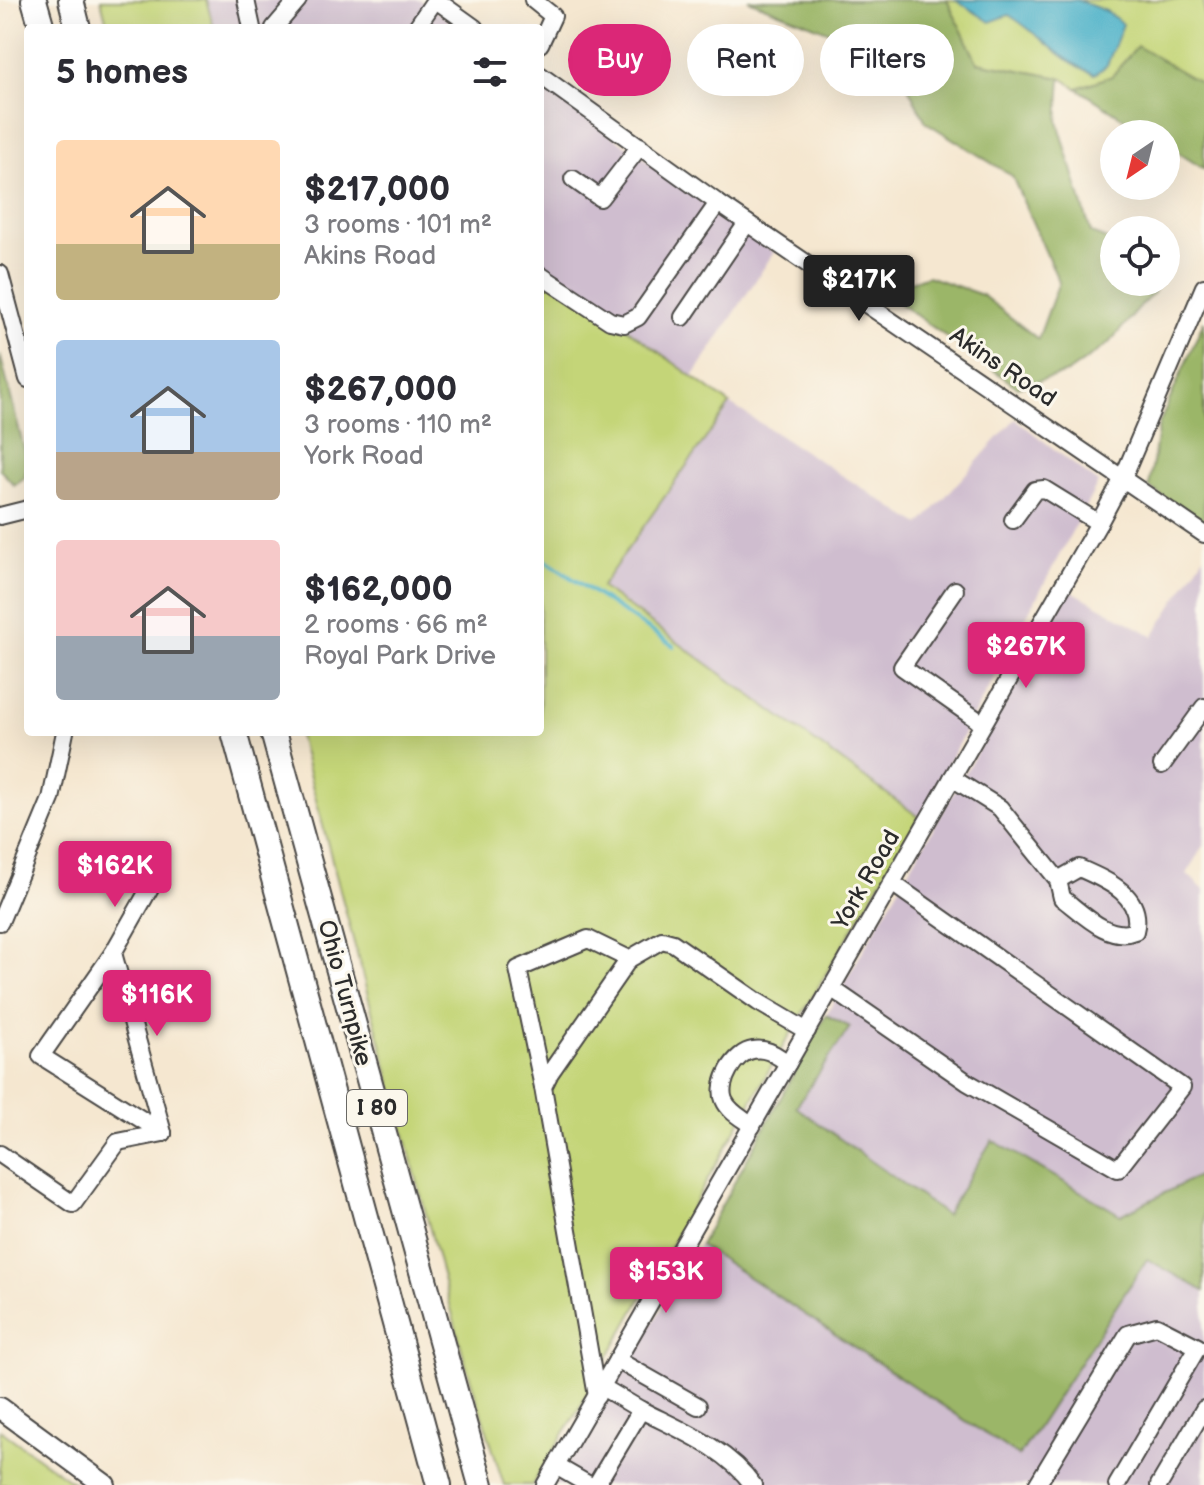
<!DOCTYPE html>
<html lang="en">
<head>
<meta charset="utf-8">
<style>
  :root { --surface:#fff; --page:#f7f7f7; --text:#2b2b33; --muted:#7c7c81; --accent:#db2777 }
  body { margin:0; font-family:"Balsamiq Sans",sans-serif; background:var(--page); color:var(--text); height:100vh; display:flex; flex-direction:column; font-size:30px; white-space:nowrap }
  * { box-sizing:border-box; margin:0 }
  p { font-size:26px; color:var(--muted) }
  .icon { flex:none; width:44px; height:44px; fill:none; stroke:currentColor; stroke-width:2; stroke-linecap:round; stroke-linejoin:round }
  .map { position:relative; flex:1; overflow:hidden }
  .sheet { position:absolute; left:24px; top:24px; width:520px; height:712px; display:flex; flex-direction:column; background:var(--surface); border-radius:8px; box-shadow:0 8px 32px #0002 }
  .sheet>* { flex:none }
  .hud { position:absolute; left:568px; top:24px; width:516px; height:72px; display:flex; gap:16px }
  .needle { width:52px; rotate:215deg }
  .fabs { position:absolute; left:1100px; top:120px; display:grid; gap:16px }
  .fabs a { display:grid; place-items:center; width:80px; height:80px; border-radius:50%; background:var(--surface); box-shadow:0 8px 32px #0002; font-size:40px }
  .price { position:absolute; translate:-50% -68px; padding:0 18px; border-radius:8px; background:var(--accent); color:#fff; font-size:26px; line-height:52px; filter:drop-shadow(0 2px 4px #0008) }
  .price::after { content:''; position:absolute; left:50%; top:48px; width:24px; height:18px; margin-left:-12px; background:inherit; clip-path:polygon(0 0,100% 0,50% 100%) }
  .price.active { background:#222; color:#fff }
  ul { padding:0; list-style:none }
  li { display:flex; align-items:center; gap:24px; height:200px; padding:0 32px }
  li span { display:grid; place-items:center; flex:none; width:224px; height:160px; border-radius:8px; color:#555 }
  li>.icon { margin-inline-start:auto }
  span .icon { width:96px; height:96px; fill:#fffc; stroke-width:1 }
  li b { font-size:34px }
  h2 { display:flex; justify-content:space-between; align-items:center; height:96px; padding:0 32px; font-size:34px }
  .chip { padding:0 28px; border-radius:36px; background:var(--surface); box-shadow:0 8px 32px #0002; font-size:28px; line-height:72px }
  .chip.active { background:var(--accent); color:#fff }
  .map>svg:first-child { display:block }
</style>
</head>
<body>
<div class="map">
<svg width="1204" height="1485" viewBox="0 0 1204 1485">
  <rect width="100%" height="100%" fill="#fbf7ec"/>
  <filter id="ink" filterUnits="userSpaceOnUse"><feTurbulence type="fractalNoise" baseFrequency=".0125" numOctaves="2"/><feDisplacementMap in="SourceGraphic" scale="16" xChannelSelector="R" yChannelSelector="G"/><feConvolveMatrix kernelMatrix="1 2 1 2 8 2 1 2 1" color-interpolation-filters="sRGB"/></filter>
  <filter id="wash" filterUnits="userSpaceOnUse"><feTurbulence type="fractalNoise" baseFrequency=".006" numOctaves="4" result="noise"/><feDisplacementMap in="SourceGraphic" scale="32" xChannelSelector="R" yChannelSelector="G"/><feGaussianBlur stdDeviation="1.8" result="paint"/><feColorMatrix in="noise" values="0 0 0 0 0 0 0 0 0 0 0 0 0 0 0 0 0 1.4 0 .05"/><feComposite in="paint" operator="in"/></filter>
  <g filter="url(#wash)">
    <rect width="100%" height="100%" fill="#f5e7d0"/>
    <g fill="#cfbdcf">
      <path d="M 206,0 L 420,0 L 460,28 L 214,28 Z"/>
      <path d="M 540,84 L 774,252 L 693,377 L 540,265 Z"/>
      <path d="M 730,404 L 920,525 L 1015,419 L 1098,483 L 919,817 L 601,586 Z"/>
      <path d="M 1204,556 L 1204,844 L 1187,874 L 1204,890 L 1204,1173 L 1121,1216 L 992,1140 L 947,1215 L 796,1107 L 849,1028 L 826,1015 L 1070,590 L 1153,636 Z"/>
      <path d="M 700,1245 L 1019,1456 L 1148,1258 L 1204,1291 L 1204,1485 L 554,1485 Z"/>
    </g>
    <g fill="#c4d578" stroke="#788052" stroke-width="2">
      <path d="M 101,0 L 206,0 L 214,28 L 108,28 Z"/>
      <path d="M 889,0 L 1204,0 L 1204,169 L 1166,134 L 1149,134 L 1061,78 L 977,62 Z"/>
      <path d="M 540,265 L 730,404 L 601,587 L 919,817 L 769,1070 L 582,1404 L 532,1485 L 504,1485 L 466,1365 L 298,732 L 540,732 Z"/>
      <path d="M 0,1430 L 76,1485 L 0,1485 Z"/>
    </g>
    <g fill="#9bb668" stroke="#63704a" stroke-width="2">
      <path d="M 748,0 L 947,0 L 977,62 L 1061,78 L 1058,122 L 1091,233 L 1114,242 L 1114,282 L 1153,282 L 1156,289 L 1108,344 L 1067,373 L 1017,387 L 882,291 L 928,276 L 982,295 L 1038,339 L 1059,282 L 1012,176 L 926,122 L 892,56 Z"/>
      <path d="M 1137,46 L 1204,85 L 1204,169 L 1166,145 L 1166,134 L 1148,134 L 1077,88 L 1112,76 Z"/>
      <path d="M 1204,321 L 1204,525 L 1149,487 L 1159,424 Z"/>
      <path d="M 0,354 L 25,453 L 25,477 L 14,485 L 0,469 Z"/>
      <path d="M 826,1015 L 850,1027 L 796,1107 L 946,1215 L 992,1140 L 1121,1215 L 1204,1173 L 1204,1291 L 1147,1259 L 1019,1456 L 700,1245 Z"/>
    </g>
    <path fill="#49b0c8" stroke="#3a6e7a" stroke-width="2" d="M 956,0 L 1077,0 L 1106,11 L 1123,24 L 1107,65 L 1095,74 C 1059,60 1041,35 1009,15 L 990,22 Z"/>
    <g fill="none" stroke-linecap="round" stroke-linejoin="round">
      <path stroke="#49b0c8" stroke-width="4" d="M 540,557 L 674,646"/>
    </g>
  </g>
  <g filter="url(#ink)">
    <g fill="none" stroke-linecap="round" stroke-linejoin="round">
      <defs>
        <g id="minor">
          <path d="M 246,0 L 252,28"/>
          <path d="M 436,0 L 475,28"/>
          <path d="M 533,0 L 553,16 L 540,44"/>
          <path d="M 274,28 L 298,0"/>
          <path d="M 416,28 L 435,0"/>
          <path d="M 540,75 L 718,203 L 1204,534"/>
          <path d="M 573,179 L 600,198 L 640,146"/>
          <path d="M 0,274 L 28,379"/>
          <path d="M 540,275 L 610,321 L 624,324 L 638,317 L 718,203"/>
          <path d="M 683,317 L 747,223"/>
          <path d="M 0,516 L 28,509"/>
          <path d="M 1013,520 L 1035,490 L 1044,489 L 1099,523"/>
          <path d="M 955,590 L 902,667 L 983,724"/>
          <path d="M 1162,765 L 1204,707"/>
          <path d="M 952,778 L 1000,808 L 1058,880 L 1079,868 C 1106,880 1144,895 1135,931 C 1109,942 1082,913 1062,898 L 1058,880"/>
          <path d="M 152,884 L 113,953 L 41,1056 L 163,1133"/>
          <path d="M 0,922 L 51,799 L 65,732"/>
          <path d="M 113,953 L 163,1133"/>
          <path d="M 831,988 L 967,1082 L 1118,1169 L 1182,1087 L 892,883"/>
          <path d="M 543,1087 L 518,969 L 588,939 L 629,959"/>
          <path d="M 752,1126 C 742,1118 729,1112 724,1100 C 717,1083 735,1052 753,1050 C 767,1047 777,1056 788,1063"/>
          <path d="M 0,1154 L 73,1204 L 118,1142 L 163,1133"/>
          <path d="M 617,1360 L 698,1406"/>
          <path d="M 597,1396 L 543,1087 L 550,1073 L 629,959 L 662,940 L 673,943 L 758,1002 L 807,1031"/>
          <path d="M 641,1410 C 680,1430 727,1448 753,1485"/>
          <path d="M 556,1466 L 589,1485"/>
          <path d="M 545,1485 L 1099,523 L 1122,480 L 1204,287"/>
          <path d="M 596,1485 L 641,1410 L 602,1387"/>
          <path d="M 1037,1485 L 1128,1334 L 1157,1326 L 1198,1347 L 1117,1485"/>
          <path d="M 1159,1485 L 1204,1409"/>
        </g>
        <path id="major" d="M 0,1408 L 105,1485"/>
        <g id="highway">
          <path d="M 34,0 L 42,28"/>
          <path d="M 71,0 L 78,28"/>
          <path d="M 234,732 L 439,1485"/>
          <path d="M 273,732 L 481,1485"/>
        </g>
      </defs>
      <use href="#minor" stroke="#494744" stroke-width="20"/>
      <use href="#major" stroke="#494744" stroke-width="24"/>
      <use href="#highway" stroke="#494744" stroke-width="28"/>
      <use href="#minor" stroke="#fff" stroke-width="16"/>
      <use href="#major" stroke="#fff" stroke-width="20"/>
      <use href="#highway" stroke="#fff" stroke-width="24"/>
    </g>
  </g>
  <g text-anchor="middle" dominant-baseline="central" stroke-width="6" stroke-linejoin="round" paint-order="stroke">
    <rect fill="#fbf7ec" stroke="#696865" stroke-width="2" x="347" y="1090" width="60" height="36" rx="6"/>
    <g font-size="22" font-weight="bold" fill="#2b2b2b">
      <text x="377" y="1108">I 80</text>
    </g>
    <g font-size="24" fill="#2b2b2b" stroke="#fbf7ec">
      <text transform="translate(1003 367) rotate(34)">Akins Road</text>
      <text transform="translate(866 880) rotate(-60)">York Road</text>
      <text transform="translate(345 993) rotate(75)">Ohio Turnpike</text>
    </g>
  </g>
</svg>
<div class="fabs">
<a><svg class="needle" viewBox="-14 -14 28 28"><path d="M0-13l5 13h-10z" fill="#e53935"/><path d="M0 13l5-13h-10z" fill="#7c7c81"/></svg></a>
<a><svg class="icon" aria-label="locate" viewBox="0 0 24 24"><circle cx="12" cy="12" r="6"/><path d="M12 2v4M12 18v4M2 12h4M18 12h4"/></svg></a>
</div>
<b class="price active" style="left:859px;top:323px">$217K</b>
<b class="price" style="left:1026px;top:690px">$267K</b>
<b class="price" style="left:115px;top:909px">$162K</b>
<b class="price" style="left:157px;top:1038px">$116K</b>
<b class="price" style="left:666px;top:1315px">$153K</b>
<div class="hud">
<a class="chip active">Buy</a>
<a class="chip">Rent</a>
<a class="chip">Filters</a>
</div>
<section class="sheet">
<h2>5 homes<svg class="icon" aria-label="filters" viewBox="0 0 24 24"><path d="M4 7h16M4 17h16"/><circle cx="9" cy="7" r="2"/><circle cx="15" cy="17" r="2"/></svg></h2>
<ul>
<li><span style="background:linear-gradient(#ffd9b3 65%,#c2b280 0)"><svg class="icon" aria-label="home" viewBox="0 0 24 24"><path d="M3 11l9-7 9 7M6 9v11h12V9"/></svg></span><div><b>$217,000</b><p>3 rooms · 101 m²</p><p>Akins Road</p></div></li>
<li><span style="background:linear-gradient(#a9c7e8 70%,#b9a48a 0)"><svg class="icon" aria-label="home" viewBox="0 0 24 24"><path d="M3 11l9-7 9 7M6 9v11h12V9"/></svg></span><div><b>$267,000</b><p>3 rooms · 110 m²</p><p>York Road</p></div></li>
<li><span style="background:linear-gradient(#f6c9c9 60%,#9aa5b1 0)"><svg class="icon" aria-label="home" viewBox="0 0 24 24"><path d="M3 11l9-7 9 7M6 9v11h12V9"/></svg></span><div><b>$162,000</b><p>2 rooms · 66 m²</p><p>Royal Park Drive</p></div></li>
</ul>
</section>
</div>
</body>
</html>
